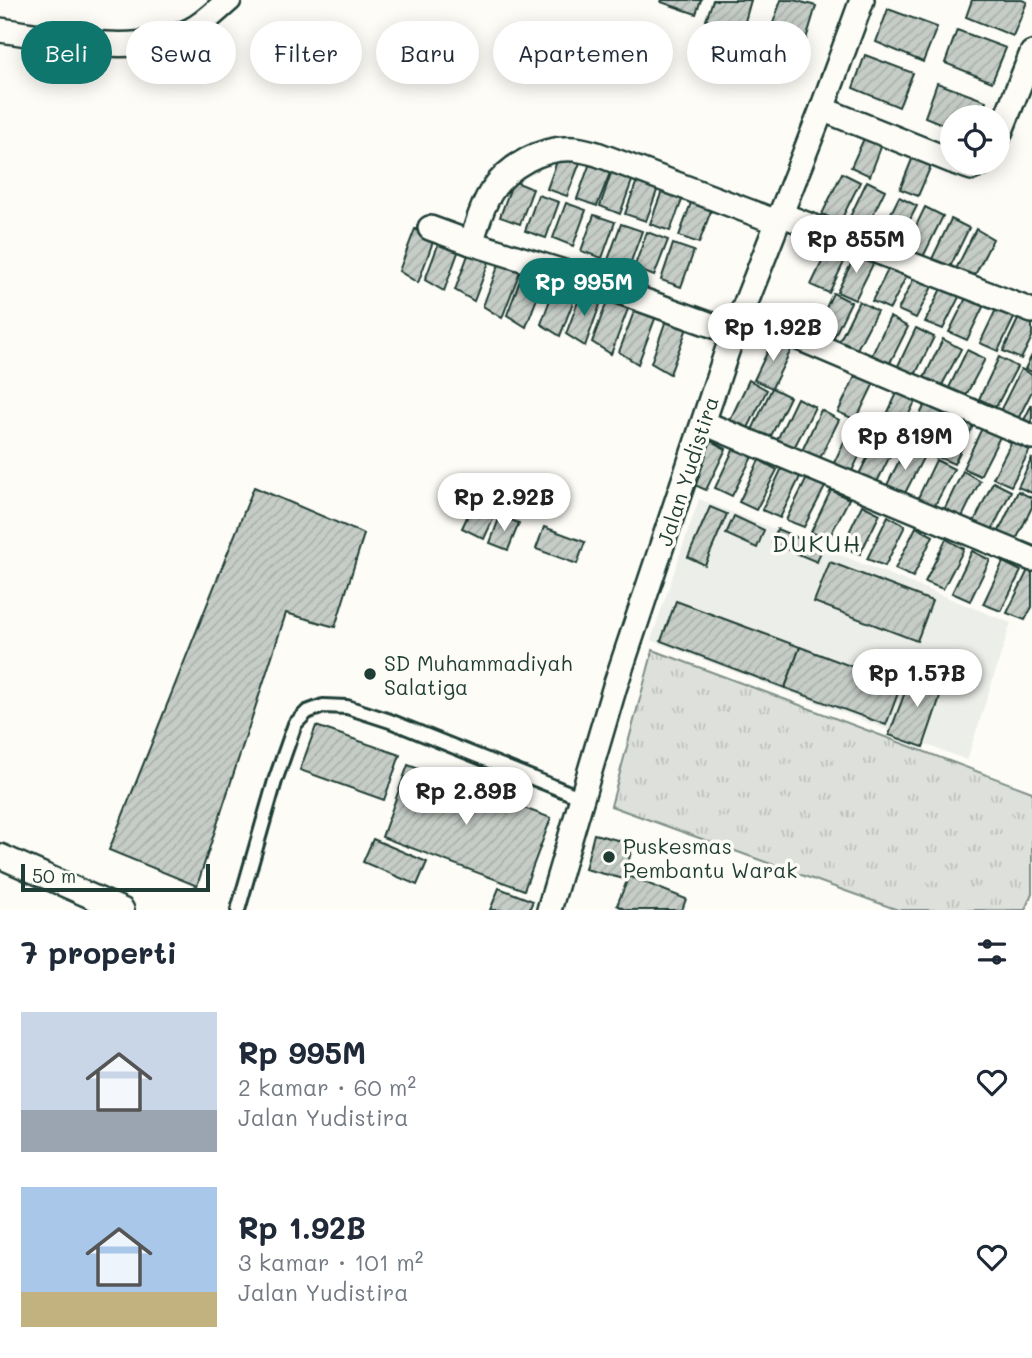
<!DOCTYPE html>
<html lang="id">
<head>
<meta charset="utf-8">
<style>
  :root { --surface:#fff; --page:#f2f2f3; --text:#1f2937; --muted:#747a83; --accent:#0f766e }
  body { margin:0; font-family:Mali,sans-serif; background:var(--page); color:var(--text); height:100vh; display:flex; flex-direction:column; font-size:26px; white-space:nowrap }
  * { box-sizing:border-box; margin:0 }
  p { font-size:23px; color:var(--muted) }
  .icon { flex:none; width:38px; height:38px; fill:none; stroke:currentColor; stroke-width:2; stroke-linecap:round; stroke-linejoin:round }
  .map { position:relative; height:910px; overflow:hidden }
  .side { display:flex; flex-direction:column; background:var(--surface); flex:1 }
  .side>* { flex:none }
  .hud { position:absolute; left:21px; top:21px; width:990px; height:63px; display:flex; gap:14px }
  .buttons { position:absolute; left:940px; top:105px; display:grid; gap:14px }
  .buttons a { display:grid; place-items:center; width:70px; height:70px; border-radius:50%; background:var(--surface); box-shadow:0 4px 18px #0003; font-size:35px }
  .scale { position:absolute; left:21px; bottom:18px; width:189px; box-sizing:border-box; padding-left:7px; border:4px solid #1f3d34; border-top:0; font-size:19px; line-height:24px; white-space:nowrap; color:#1f3d34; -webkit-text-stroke:5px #fdfcf7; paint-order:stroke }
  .price { position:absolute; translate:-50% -60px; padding:0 16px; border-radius:24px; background:#fff; color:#222; font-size:23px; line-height:46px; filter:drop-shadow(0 2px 4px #0008) }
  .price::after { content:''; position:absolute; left:50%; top:42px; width:21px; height:16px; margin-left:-10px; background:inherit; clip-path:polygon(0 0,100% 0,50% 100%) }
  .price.selected { background:var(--accent); color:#fff }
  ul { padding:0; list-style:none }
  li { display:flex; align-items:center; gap:21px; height:175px; padding:0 21px }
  li span { display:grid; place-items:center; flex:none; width:196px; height:140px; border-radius:0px; color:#555 }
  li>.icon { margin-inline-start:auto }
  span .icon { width:84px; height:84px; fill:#fffc; stroke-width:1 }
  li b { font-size:30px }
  h2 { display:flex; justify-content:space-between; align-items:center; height:84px; padding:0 21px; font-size:30px }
  .tag { padding:0 24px; border-radius:32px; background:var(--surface); box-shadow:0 4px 18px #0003; font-size:24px; line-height:63px }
  .tag.selected { background:var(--accent); color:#fff }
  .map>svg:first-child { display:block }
</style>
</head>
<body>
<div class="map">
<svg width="1032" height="910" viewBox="0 0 1032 910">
  <defs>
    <pattern id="grass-tufts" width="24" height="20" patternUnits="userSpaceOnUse" patternTransform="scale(1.75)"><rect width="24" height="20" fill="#dde0db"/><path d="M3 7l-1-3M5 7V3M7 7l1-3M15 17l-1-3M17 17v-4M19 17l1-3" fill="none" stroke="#bdc1bd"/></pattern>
    <pattern id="building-hatch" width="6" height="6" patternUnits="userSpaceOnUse" patternTransform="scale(1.75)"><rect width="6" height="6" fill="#c6cdc7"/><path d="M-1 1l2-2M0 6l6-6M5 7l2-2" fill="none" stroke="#aab1ac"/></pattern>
  </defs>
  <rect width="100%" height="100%" fill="#fdfcf7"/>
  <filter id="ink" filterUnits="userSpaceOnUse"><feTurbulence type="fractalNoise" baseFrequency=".0143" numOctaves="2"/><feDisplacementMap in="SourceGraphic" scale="14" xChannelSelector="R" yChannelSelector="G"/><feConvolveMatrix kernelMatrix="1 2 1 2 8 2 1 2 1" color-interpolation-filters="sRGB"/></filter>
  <g filter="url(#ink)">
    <path fill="#eceee9" d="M 699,499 L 1011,623 L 967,760 L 651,640 Z"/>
    <path fill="url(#grass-tufts)" stroke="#7e8e88" stroke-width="2" d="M 653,650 L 1032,792 L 1032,893 L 1025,910 L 898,910 L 611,806 Z"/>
    <g fill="url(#building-hatch)" stroke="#1f3d34" stroke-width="2">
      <path d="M 662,0 L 701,0 L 696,14 L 661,2 Z"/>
      <path d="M 713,0 L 751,0 L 742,32 L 706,20 Z"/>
      <path d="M 781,0 L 794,0 L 816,6 L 801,56 L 766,44 Z"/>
      <path d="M 972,0 L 1022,0 L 1027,2 L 1013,36 L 966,17 Z"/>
      <path d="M 888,9 L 937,27 L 923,62 L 876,42 Z"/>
      <path d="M 957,30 L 1006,48 L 992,82 L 945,63 Z"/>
      <path d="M 865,55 L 913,73 L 899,107 L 853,88 Z"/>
      <path d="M 937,83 L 986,101 L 979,117 L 952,117 L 952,128 L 925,117 Z"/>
      <path d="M 867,132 L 884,139 L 870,176 L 851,167 Z"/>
      <path d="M 915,152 L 933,161 L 918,196 L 900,189 Z"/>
      <path d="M 560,153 L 581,160 L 567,196 L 547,189 Z"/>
      <path d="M 590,163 L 611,170 L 597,206 L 577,199 Z"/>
      <path d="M 612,170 L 633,178 L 620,214 L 600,206 Z"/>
      <path d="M 842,173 L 860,182 L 840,222 L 822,214 Z"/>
      <path d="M 638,178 L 659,185 L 646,221 L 625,214 Z"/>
      <path d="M 513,181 L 533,189 L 520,224 L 500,217 Z"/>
      <path d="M 867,181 L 885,190 L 865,231 L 847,223 Z"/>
      <path d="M 663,188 L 684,195 L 670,231 L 650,224 Z"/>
      <path d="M 538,195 L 559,202 L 546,238 L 525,231 Z"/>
      <path d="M 899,197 L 917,206 L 896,247 L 878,239 Z"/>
      <path d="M 692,200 L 712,208 L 699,243 L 679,236 Z"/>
      <path d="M 566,203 L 586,210 L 573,246 L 553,238 Z"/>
      <path d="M 925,207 L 943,216 L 923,257 L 905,249 Z"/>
      <path d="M 594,215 L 615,222 L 602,258 L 581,251 Z"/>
      <path d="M 951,219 L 969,228 L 949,269 L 931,261 Z"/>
      <path d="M 621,224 L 642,231 L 629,267 L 608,260 Z"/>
      <path d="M 415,229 L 435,236 L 418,283 L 399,271 Z"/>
      <path d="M 976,229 L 993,239 L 973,279 L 955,271 Z"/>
      <path d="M 647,232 L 668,240 L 654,276 L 634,268 Z"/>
      <path d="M 441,237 L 461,244 L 444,291 L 425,280 Z"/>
      <path d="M 831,243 L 849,252 L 829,293 L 811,285 Z"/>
      <path d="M 673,244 L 694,251 L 681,287 L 661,280 Z"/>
      <path d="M 471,247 L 492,254 L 474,301 L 455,290 Z"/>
      <path d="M 858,250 L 875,260 L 855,300 L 837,292 Z"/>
      <path d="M 893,260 L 910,269 L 890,309 L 872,301 Z"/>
      <path d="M 499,264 L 520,271 L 502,318 L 483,306 Z"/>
      <path d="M 919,268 L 937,277 L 916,318 L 898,310 Z"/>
      <path d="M 523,272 L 544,280 L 526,327 L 507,315 Z"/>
      <path d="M 945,280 L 963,289 L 943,329 L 925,322 Z"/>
      <path d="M 557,281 L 578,289 L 560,336 L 541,324 Z"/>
      <path d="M 970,290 L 987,299 L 967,340 L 949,332 Z"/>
      <path d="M 582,291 L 602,299 L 585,346 L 566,334 Z"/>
      <path d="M 833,293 L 851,302 L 831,343 L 813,335 Z"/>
      <path d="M 608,299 L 629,306 L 611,354 L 592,342 Z"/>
      <path d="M 859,301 L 877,311 L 856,351 L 838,344 Z"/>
      <path d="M 1000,301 L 1018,310 L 998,351 L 980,343 Z"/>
      <path d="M 635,309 L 656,316 L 638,364 L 619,352 Z"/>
      <path d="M 1023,309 L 1032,314 L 1032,337 L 1021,359 L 1003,351 Z"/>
      <path d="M 890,317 L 908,327 L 888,367 L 870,359 Z"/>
      <path d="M 666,320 L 687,328 L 670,374 L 651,363 Z"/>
      <path d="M 916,328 L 934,337 L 914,377 L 896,370 Z"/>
      <path d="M 774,338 L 792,348 L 772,388 L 754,380 Z"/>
      <path d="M 943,339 L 961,349 L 940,389 L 922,382 Z"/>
      <path d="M 967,350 L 985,359 L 964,399 L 947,392 Z"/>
      <path d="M 1032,355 L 1032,372 L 1025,369 Z"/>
      <path d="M 999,357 L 1017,367 L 996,407 L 979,399 Z"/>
      <path d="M 1021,369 L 1032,375 L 1032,391 L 1018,419 L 1000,411 Z"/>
      <path d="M 858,370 L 876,379 L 856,420 L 838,412 Z"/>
      <path d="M 749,380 L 767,390 L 747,430 L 729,422 Z"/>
      <path d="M 772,388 L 790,397 L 770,438 L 752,430 Z"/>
      <path d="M 898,391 L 916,400 L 895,441 L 878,433 Z"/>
      <path d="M 797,398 L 815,407 L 794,448 L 777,440 Z"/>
      <path d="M 926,402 L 944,411 L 924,451 L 906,444 Z"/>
      <path d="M 1032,404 L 1032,423 L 1024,420 Z"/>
      <path d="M 821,410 L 839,420 L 819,460 L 801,453 Z"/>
      <path d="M 957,414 L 974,424 L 954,464 L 936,456 Z"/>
      <path d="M 852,425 L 870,434 L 850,475 L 832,467 Z"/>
      <path d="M 983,426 L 1001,435 L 980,476 L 963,468 Z"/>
      <path d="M 878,437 L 895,446 L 875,486 L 857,478 Z"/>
      <path d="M 1014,437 L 1032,446 L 1011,486 L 993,478 Z"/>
      <path d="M 709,440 L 726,449 L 706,490 L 688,482 Z"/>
      <path d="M 735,446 L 753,455 L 732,496 L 715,488 Z"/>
      <path d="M 906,447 L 924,456 L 903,497 L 885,489 Z"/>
      <path d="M 1032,458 L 1032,493 L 1018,487 Z"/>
      <path d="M 759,460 L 777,470 L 756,510 L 739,502 Z"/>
      <path d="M 936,460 L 954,469 L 933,509 L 916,502 Z"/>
      <path d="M 782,468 L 800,477 L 780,518 L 762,510 Z"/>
      <path d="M 963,471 L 980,481 L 960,521 L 942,514 Z"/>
      <path d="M 807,478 L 825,487 L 804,527 L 786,520 Z"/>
      <path d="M 993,482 L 1011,491 L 991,532 L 973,524 Z"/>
      <path d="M 254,487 L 364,534 L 335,627 L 286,613 L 197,886 L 109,850 Z"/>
      <path d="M 831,490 L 849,499 L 828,540 L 811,532 Z"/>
      <path d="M 1018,491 L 1032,498 L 1032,507 L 1016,540 L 998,533 Z"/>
      <path d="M 473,504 L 495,515 L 484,539 L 462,528 Z"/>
      <path d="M 862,505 L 880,514 L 860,554 L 842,547 Z"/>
      <path d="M 710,507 L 727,514 L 705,565 L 688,557 Z"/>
      <path d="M 500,516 L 519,523 L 508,550 L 490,543 Z"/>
      <path d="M 734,516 L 764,530 L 757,548 L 726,534 Z"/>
      <path d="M 888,516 L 905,526 L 885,566 L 867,559 Z"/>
      <path d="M 544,527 L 585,542 L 577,564 L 536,549 Z"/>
      <path d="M 916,527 L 933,536 L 913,577 L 895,569 Z"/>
      <path d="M 777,529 L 822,548 L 817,562 L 772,543 Z"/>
      <path d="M 946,539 L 964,549 L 943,589 L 925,582 Z"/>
      <path d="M 972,551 L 990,560 L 970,601 L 952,593 Z"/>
      <path d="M 830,562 L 932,601 L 917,641 L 814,602 Z"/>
      <path d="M 1003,562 L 1021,571 L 1001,611 L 983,604 Z"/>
      <path d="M 1028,570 L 1032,573 L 1032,607 L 1025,620 L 1007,613 Z"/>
      <path d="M 676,601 L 800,647 L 785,688 L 661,641 Z"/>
      <path d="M 800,647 L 901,685 L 886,725 L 785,688 Z"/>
      <path d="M 913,671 L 945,682 L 923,747 L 889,735 Z"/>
      <path d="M 316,726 L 400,755 L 384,800 L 300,770 Z"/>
      <path d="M 408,765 L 551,818 L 524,890 L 382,837 Z"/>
      <path d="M 594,834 L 633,844 L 624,879 L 585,869 Z"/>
      <path d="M 373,839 L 427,862 L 417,885 L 363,862 Z"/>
      <path d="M 629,876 L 686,899 L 682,910 L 626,910 L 617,905 Z"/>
      <path d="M 499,888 L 533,901 L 529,910 L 490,910 Z"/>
    </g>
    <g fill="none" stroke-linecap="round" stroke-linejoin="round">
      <defs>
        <path id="lane" d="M 238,910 L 275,781 L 295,724 L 307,712 L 323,706 L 347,707 L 390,721 L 582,798"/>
        <g id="street">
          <path d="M 0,30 C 58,38 136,58 191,30 C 205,23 217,10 229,0"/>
          <path d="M 822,109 L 952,161"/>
          <path d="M 998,138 L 1032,53"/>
          <path d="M 957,163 L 972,168 L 982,163"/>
          <path d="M 780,214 L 1032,311"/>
          <path d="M 430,228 L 471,243"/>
          <path d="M 740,313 L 1032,437"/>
          <path d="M 734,333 L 564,272 L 471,243 C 477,226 481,207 491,192 C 508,166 543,146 575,149 C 582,150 590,152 597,154 L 777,222"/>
          <path d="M 704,423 L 1032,559"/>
          <path d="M 0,856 L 122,910"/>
          <path d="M 549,910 L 615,686 L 727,351 L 822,109 L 862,0"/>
        </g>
      </defs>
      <use href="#lane" stroke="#1f3d34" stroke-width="18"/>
      <use href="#street" stroke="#1f3d34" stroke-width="28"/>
      <use href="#lane" stroke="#fdfcf7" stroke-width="12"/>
      <use href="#street" stroke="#fdfcf7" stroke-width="23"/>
    </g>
  </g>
  <g fill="#1f3d34" stroke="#fdfcf7" stroke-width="2.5">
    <circle cx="370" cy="674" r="7"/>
    <circle cx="609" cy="857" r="7"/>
  </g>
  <g text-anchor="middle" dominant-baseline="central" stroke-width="7" stroke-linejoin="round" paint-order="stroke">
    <g font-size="21" fill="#1f3d34" stroke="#fdfcf7">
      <text transform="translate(687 471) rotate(-72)">Jalan Yudistira</text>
    </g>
    <g font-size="21" fill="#1f3d34" stroke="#fdfcf7" text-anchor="start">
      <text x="384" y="662">SD Muhammadiyah<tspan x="384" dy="24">Salatiga</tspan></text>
      <text x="623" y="845">Puskesmas<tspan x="623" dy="24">Pembantu Warak</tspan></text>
    </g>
    <g font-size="24" letter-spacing="2" fill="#1f3d34" stroke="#fdfcf7">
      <text x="817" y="542">DUKUH</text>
    </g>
  </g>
</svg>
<div class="buttons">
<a><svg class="icon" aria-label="locate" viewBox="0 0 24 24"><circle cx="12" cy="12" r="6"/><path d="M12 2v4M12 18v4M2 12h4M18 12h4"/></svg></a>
</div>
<div class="scale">50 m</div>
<b class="price" style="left:856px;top:275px">Rp 855M</b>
<b class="price selected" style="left:584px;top:318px">Rp 995M</b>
<b class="price" style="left:773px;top:363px">Rp 1.92B</b>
<b class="price" style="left:905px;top:472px">Rp 819M</b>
<b class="price" style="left:504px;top:533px">Rp 2.92B</b>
<b class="price" style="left:917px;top:709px">Rp 1.57B</b>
<b class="price" style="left:466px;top:827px">Rp 2.89B</b>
<div class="hud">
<a class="tag selected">Beli</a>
<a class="tag">Sewa</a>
<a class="tag">Filter</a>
<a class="tag">Baru</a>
<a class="tag">Apartemen</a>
<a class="tag">Rumah</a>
</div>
</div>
<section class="side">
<h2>7 properti<svg class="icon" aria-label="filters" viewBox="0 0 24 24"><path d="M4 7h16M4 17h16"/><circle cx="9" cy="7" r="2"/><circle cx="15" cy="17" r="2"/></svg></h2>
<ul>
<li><span style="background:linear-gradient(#c9d6e8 70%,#9aa5b1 0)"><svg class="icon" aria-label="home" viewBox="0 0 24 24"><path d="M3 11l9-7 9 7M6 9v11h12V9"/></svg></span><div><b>Rp 995M</b><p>2 kamar · 60 m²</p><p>Jalan Yudistira</p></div><svg class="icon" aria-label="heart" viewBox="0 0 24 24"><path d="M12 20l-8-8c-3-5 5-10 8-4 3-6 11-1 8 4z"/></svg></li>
<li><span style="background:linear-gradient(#a9c7e8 75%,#c2b280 0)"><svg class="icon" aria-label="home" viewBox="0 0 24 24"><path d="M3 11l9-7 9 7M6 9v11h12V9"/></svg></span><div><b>Rp 1.92B</b><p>3 kamar · 101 m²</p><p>Jalan Yudistira</p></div><svg class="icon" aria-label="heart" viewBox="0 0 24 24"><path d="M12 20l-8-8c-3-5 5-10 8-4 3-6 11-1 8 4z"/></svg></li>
</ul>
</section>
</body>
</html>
